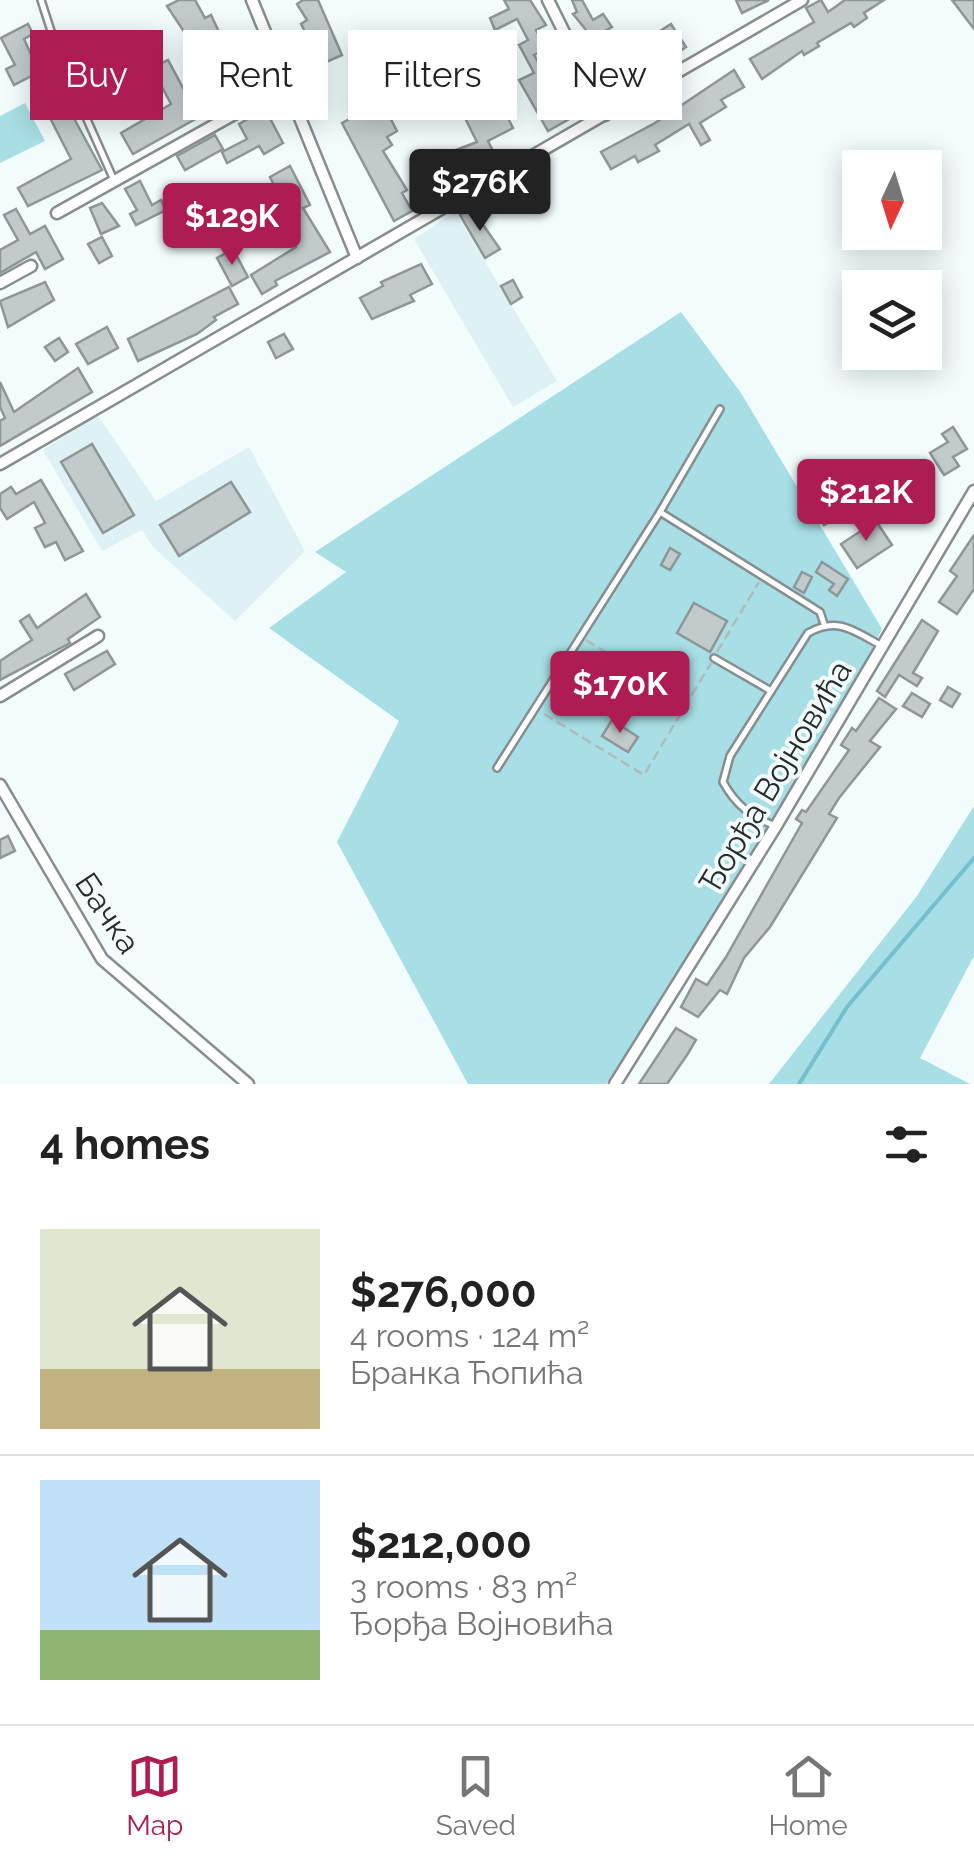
<!DOCTYPE html>
<html lang="en">
<head>
<meta charset="utf-8">
<style>
  :root { --surface:#fff; --page:#f2f2f2; --text:#222; --muted:#767676; --line:#e0e0e0; --accent:#ad1c52 }
  body { margin:0; font-family:Raleway,sans-serif; background:var(--page); color:var(--text); height:100vh; display:flex; flex-direction:column; font-size:38px; white-space:nowrap }
  * { box-sizing:border-box; margin:0 }
  p { font-size:32px; color:var(--muted) }
  .icon { flex:none; width:55px; height:55px; fill:none; stroke:currentColor; stroke-width:2; stroke-linecap:round; stroke-linejoin:round }
  .map { position:relative; height:1084px; overflow:hidden }
  .drawer { display:flex; flex-direction:column; background:var(--surface); flex:1 }
  .drawer>* { flex:none }
  .top-card { position:absolute; left:30px; top:30px; width:915px; height:90px; display:flex; gap:20px }
  .needle { width:65px; rotate:184deg }
  .controls { position:absolute; left:842px; top:150px; display:grid; gap:20px }
  .controls a { display:grid; place-items:center; width:100px; height:100px; border-radius:0px; background:var(--surface); box-shadow:0 5px 25px #0003; font-size:50px }
  .price { position:absolute; translate:-50% -85px; padding:0 22px; border-radius:10px; background:var(--accent); color:#fff; font-size:32px; line-height:65px; filter:drop-shadow(0 2px 5px #0008) }
  .price::after { content:''; position:absolute; left:50%; top:60px; width:30px; height:22px; margin-left:-15px; background:inherit; clip-path:polygon(0 0,100% 0,50% 100%) }
  .price.on { background:#222; color:#fff }
  ul { padding:0; list-style:none }
  li { display:flex; align-items:center; gap:30px; height:250px; padding:0 40px }
  li+li { border-top:2px solid var(--line) }
  li span { display:grid; place-items:center; flex:none; width:280px; height:200px; border-radius:0px; color:#555 }
  li>.icon { margin-inline-start:auto }
  span .icon { width:120px; height:120px; fill:#fffc; stroke-width:1 }
  li b { font-size:42px }
  h2 { display:flex; justify-content:space-between; align-items:center; height:120px; padding:0 40px; font-size:42px }
  .pill { padding:0 35px; border-radius:0px; background:var(--surface); box-shadow:0 5px 25px #0003; font-size:35px; line-height:90px }
  .pill.on { background:var(--accent); color:#fff }
  .tab-bar { display:flex; justify-content:space-around; align-items:center; height:140px; border-top:2px solid var(--line); background:var(--surface); font-size:28px; color:var(--muted) }
  .tab-bar a { display:grid; justify-items:center; gap:5px }
  .tab-bar .on { color:var(--accent) }
  .map>svg:first-child { display:block }
</style>
</head>
<body>
<div class="map">
<svg width="974" height="1084" viewBox="0 0 974 1084">
  <rect width="100%" height="100%" fill="#f2fcfd"/>
  <g fill="#def1f4">
    <path d="M 455,212 L 557,381 L 513,407 L 414,239 Z"/>
    <path d="M 97,414 L 156,501 L 249,447 L 305,551 L 235,621 L 153,547 L 142,530 L 102,551 L 43,450 Z"/>
  </g>
  <g fill="#a8dee5">
    <path d="M 25,103 L 45,141 L 0,163 L 0,116 Z"/>
    <path d="M 681,312 L 741,393 L 882,629 L 792,803 L 606,1084 L 468,1084 L 337,842 L 399,721 L 269,628 L 346,572 L 315,552 Z"/>
    <path d="M 974,806 L 974,956 L 920,1058 L 970,1084 L 769,1084 L 917,896 Z"/>
  </g>
  <g fill="none" stroke-linecap="round" stroke-linejoin="round">
    <path stroke="#72c1cb" stroke-width="4" d="M 799,1084 L 847,1007 L 974,858"/>
  </g>
  <g fill="#c2cbcc" stroke="#8e9697" stroke-width="2.5">
    <path d="M 179,0 L 195,0 L 205,18 L 211,15 L 238,72 L 248,67 L 258,84 L 133,154 L 121,133 L 171,104 L 152,68 L 168,60 L 189,99 L 218,83 L 167,6 Z"/>
    <path d="M 303,0 L 318,0 L 342,55 L 322,64 L 301,24 L 307,20 L 297,4 Z"/>
    <path d="M 504,0 L 530,0 L 546,25 L 536,30 L 546,49 L 534,55 L 571,118 L 548,131 L 519,80 L 534,73 L 519,45 L 528,40 L 517,19 L 495,30 L 490,18 L 509,9 Z"/>
    <path d="M 572,0 L 582,0 L 593,20 L 603,14 L 612,27 L 605,31 L 625,67 L 641,57 L 638,53 L 660,39 L 657,33 L 671,24 L 686,47 L 651,72 L 649,68 L 617,87 L 590,44 L 595,41 L 573,14 L 577,12 Z"/>
    <path d="M 736,0 L 769,0 L 742,13 Z"/>
    <path d="M 821,0 L 828,12 L 845,0 L 884,0 L 864,13 L 867,18 L 854,27 L 851,23 L 817,43 L 819,46 L 804,55 L 802,51 L 762,79 L 750,59 L 814,22 L 806,8 Z"/>
    <path d="M 952,0 L 974,0 L 974,29 Z"/>
    <path d="M 28,24 L 33,34 L 24,39 L 39,72 L 14,85 L 6,69 L 15,65 L 1,38 Z"/>
    <path d="M 104,46 L 119,80 L 104,88 L 88,55 Z"/>
    <path d="M 502,70 L 513,87 L 498,96 L 487,80 Z"/>
    <path d="M 734,70 L 744,87 L 721,100 L 726,107 L 700,123 L 710,140 L 701,145 L 689,124 L 655,145 L 659,151 L 638,162 L 635,156 L 611,169 L 601,152 L 655,123 Z"/>
    <path d="M 495,93 L 513,128 L 488,141 L 496,157 L 445,178 L 435,158 L 477,142 L 463,114 Z"/>
    <path d="M 64,100 L 102,170 L 28,206 L 18,188 L 71,159 L 46,110 Z"/>
    <path d="M 382,102 L 397,131 L 387,137 L 392,145 L 383,151 L 407,190 L 402,193 L 412,211 L 394,221 L 342,123 Z"/>
    <path d="M 265,109 L 283,143 L 264,154 L 259,146 L 227,163 L 222,152 L 247,139 L 239,124 Z"/>
    <path d="M 215,135 L 223,149 L 185,170 L 177,156 Z"/>
    <path d="M 290,166 L 310,205 L 303,208 L 330,252 L 275,281 L 277,285 L 262,294 L 251,275 L 296,247 L 285,230 L 293,225 L 270,177 Z"/>
    <path d="M 140,181 L 152,205 L 161,200 L 166,210 L 136,225 L 130,214 L 137,210 L 125,189 Z"/>
    <path d="M 102,203 L 119,226 L 101,234 L 90,208 Z"/>
    <path d="M 16,209 L 30,234 L 45,226 L 63,259 L 45,269 L 36,252 L 0,273 L 0,250 L 18,240 L 4,215 Z"/>
    <path d="M 472,209 L 500,249 L 485,258 L 460,215 Z"/>
    <path d="M 102,237 L 112,256 L 99,263 L 88,244 Z"/>
    <path d="M 233,249 L 248,277 L 232,286 L 217,258 Z"/>
    <path d="M 421,264 L 432,284 L 410,295 L 414,301 L 372,319 L 360,298 L 383,286 L 381,282 Z"/>
    <path d="M 513,280 L 522,297 L 511,304 L 501,286 Z"/>
    <path d="M 45,282 L 54,300 L 8,327 L 0,301 Z"/>
    <path d="M 229,287 L 238,304 L 214,317 L 216,320 L 197,334 L 138,361 L 128,339 Z"/>
    <path d="M 107,327 L 118,348 L 88,364 L 76,344 Z"/>
    <path d="M 284,334 L 293,349 L 276,358 L 268,342 Z"/>
    <path d="M 59,338 L 68,352 L 55,361 L 45,347 Z"/>
    <path d="M 78,368 L 92,392 L 0,446 L 0,421 L 5,418 L 0,407 L 0,382 L 14,412 Z"/>
    <path d="M 953,427 L 967,449 L 953,457 L 959,466 L 944,475 L 930,453 L 948,442 L 942,434 Z"/>
    <path d="M 92,444 L 134,515 L 103,533 L 61,462 Z"/>
    <path d="M 41,480 L 83,551 L 65,560 L 56,542 L 45,547 L 35,528 L 45,523 L 34,502 L 7,519 L 0,508 L 0,494 L 11,487 L 16,494 Z"/>
    <path d="M 231,482 L 250,512 L 179,556 L 160,525 Z"/>
    <path d="M 815,488 L 834,519 L 824,525 L 805,494 Z"/>
    <path d="M 876,521 L 892,545 L 857,568 L 841,544 Z"/>
    <path d="M 974,535 L 974,589 L 957,614 L 939,602 L 957,576 L 950,571 Z"/>
    <path d="M 670,548 L 680,554 L 670,570 L 661,565 Z"/>
    <path d="M 822,562 L 848,579 L 837,596 L 829,590 L 834,584 L 816,572 Z"/>
    <path d="M 802,572 L 812,577 L 804,593 L 794,587 Z"/>
    <path d="M 86,594 L 100,617 L 68,639 L 70,643 L 0,680 L 0,661 L 32,640 L 20,621 L 29,615 L 37,628 Z"/>
    <path d="M 694,603 L 727,621 L 710,652 L 677,633 Z"/>
    <path d="M 922,620 L 938,631 L 913,673 L 922,678 L 917,686 L 899,675 L 885,697 L 877,691 Z"/>
    <path d="M 107,651 L 115,664 L 74,690 L 65,674 Z"/>
    <path d="M 948,687 L 960,694 L 952,707 L 940,700 Z"/>
    <path d="M 912,693 L 930,704 L 922,717 L 903,706 Z"/>
    <path d="M 641,694 L 642,712 L 604,713 L 604,695 Z"/>
    <path d="M 879,698 L 896,709 L 870,741 L 880,747 L 839,798 L 829,814 L 837,818 L 770,927 L 744,958 L 727,994 L 720,990 L 698,1017 L 681,1007 L 696,979 L 707,985 L 726,957 L 802,823 L 796,819 L 802,810 L 806,812 L 849,750 L 841,745 L 852,728 L 856,731 Z"/>
    <path d="M 612,720 L 638,737 L 628,752 L 602,736 Z"/>
    <path d="M 8,836 L 15,851 L 0,858 L 0,840 Z"/>
    <path d="M 676,1028 L 696,1040 L 687,1055 L 667,1084 L 639,1084 Z"/>
  </g>
  <g fill="none" stroke-linecap="round" stroke-linejoin="round">
    <defs>
      <g id="service">
        <path d="M 41,0 L 51,31 L 77,69 L 85,115 L 113,178"/>
        <path d="M 660,512 L 720,409"/>
        <path d="M 714,658 L 771,691"/>
        <path d="M 497,768 L 660,512 L 820,612 L 824,624"/>
        <path d="M 773,825 C 749,815 736,805 723,782 L 730,756 L 808,633 C 838,616 854,631 882,646"/>
      </g>
      <g id="minor">
        <path d="M 252,0 L 357,258"/>
        <path d="M 548,0 L 605,115"/>
        <path d="M 57,213 L 288,84"/>
        <path d="M 0,283 L 31,266"/>
        <path d="M 0,464 L 802,0"/>
        <path d="M 0,696 L 98,636"/>
        <path d="M 0,785 L 102,959 L 248,1084"/>
        <path d="M 615,1084 L 776,826 L 974,491"/>
      </g>
    </defs>
    <use href="#service" stroke="#868e8f" stroke-width="10"/>
    <use href="#minor" stroke="#868e8f" stroke-width="15"/>
    <g stroke="#b2bbbb" stroke-width="2.5" stroke-dasharray="10 5" stroke-linecap="butt">
      <path d="M 586,640 L 686,701"/>
      <path d="M 717,652 L 759,582"/>
      <path d="M 544,714 L 644,775 L 711,663"/>
    </g>
    <use href="#service" stroke="#fff" stroke-width="5"/>
    <use href="#minor" stroke="#fff" stroke-width="10"/>
  </g>
  <g text-anchor="middle" dominant-baseline="central" stroke-width="8" stroke-linejoin="round" paint-order="stroke">
    <g font-size="32" fill="#262a2a" stroke="#f2fcfd">
      <text transform="translate(775 776) rotate(-59)">Ђорђа Војновића</text>
      <text transform="translate(108 913) rotate(56)">Бачка</text>
    </g>
  </g>
</svg>
<div class="controls">
<a><svg class="needle" viewBox="-14 -14 28 28"><path d="M0-13l5 13h-10z" fill="#e53935"/><path d="M0 13l5-13h-10z" fill="#767676"/></svg></a>
<a><svg class="icon" aria-label="layers" viewBox="0 0 24 24"><path d="M12 4l9 5-9 5-9-5zM3 14l9 5 9-5"/></svg></a>
</div>
<b class="price on" style="left:480px;top:234px">$276K</b>
<b class="price" style="left:232px;top:268px">$129K</b>
<b class="price" style="left:866px;top:544px">$212K</b>
<b class="price" style="left:620px;top:736px">$170K</b>
<div class="top-card">
<a class="pill on">Buy</a>
<a class="pill">Rent</a>
<a class="pill">Filters</a>
<a class="pill">New</a>
</div>
</div>
<section class="drawer">
<h2>4 homes<svg class="icon" aria-label="filters" viewBox="0 0 24 24"><path d="M4 7h16M4 17h16"/><circle cx="9" cy="7" r="2"/><circle cx="15" cy="17" r="2"/></svg></h2>
<ul>
<li><span style="background:linear-gradient(#dfe7d0 70%,#c2b280 0)"><svg class="icon" aria-label="home" viewBox="0 0 24 24"><path d="M3 11l9-7 9 7M6 9v11h12V9"/></svg></span><div><b>$276,000</b><p>4 rooms · 124 m²</p><p>Бранка Ћопића</p></div></li>
<li><span style="background:linear-gradient(#bfe0f5 75%,#8fb573 0)"><svg class="icon" aria-label="home" viewBox="0 0 24 24"><path d="M3 11l9-7 9 7M6 9v11h12V9"/></svg></span><div><b>$212,000</b><p>3 rooms · 83 m²</p><p>Ђорђа Војновића</p></div></li>
</ul>
</section>
<nav class="tab-bar">
<a class="on"><svg class="icon" aria-label="map" viewBox="0 0 24 24"><path d="M3 6l6-2 6 2 6-2v14l-6 2-6-2-6 2zM9 4v14M15 6v14"/></svg>Map</a>
<a><svg class="icon" aria-label="saved" viewBox="0 0 24 24"><path d="M7 4h10v16l-5-4-5 4z"/></svg>Saved</a>
<a><svg class="icon" aria-label="home" viewBox="0 0 24 24"><path d="M3 11l9-7 9 7M6 9v11h12V9"/></svg>Home</a>
</nav>
</body>
</html>
